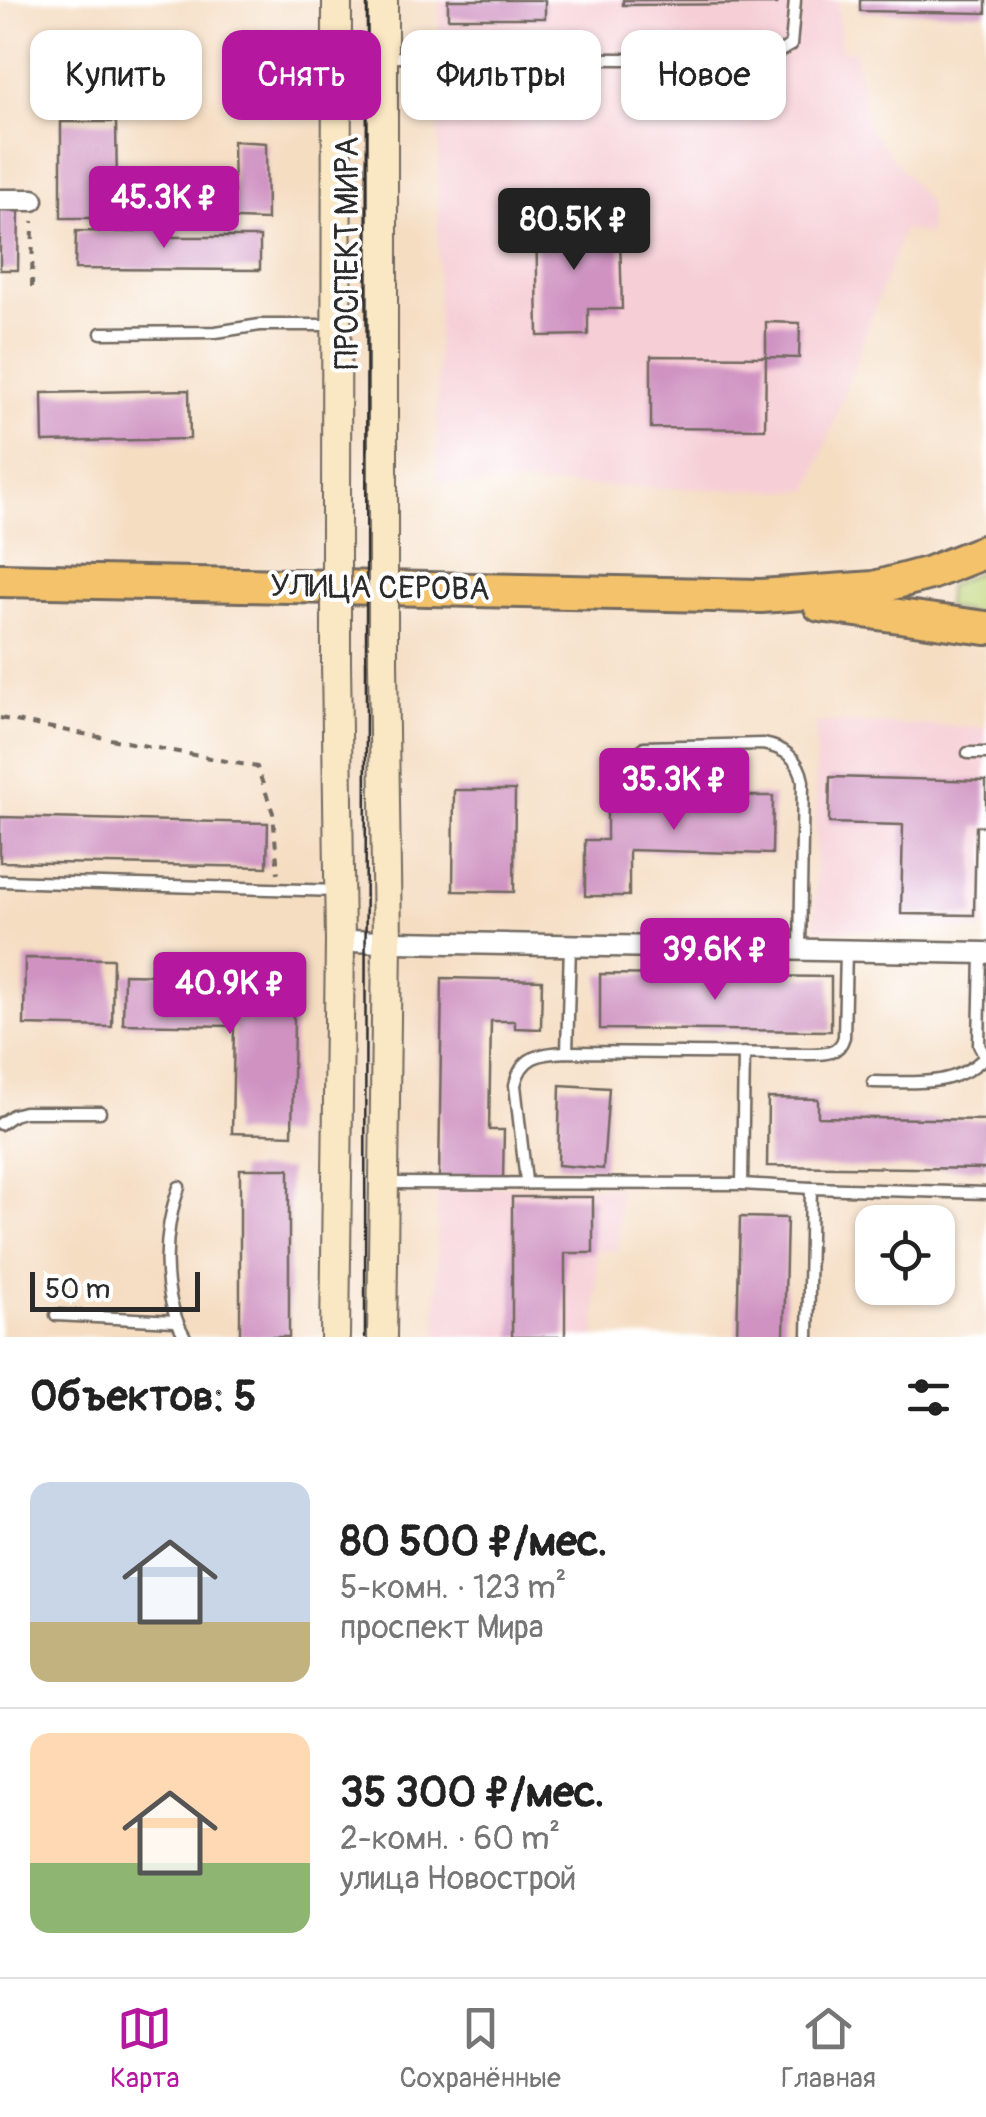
<!DOCTYPE html>
<html lang="ru">
<head>
<meta charset="utf-8">
<style>
  :root { --surface:#fff; --page:#f2f2f2; --text:#222; --muted:#767676; --line:#e0e0e0; --accent:#b5179e }
  body { margin:0; font-family:Pangolin,sans-serif; background:var(--page); color:var(--text); height:100vh; display:flex; flex-direction:column; font-size:38px; white-space:nowrap }
  * { box-sizing:border-box; margin:0 }
  p { font-size:32px; color:var(--muted) }
  .icon { flex:none; width:55px; height:55px; fill:none; stroke:currentColor; stroke-width:2; stroke-linecap:round; stroke-linejoin:round }
  .map { position:relative; height:1337px; overflow:hidden }
  .side { display:flex; flex-direction:column; background:var(--surface); flex:1 }
  .side>* { flex:none }
  .hud { position:absolute; left:30px; top:30px; width:928px; height:90px; display:flex; gap:20px }
  .fabs { position:absolute; left:855px; top:1205px; display:grid; gap:20px }
  .fabs a { display:grid; place-items:center; width:100px; height:100px; border-radius:20px; background:var(--surface); box-shadow:0 2px 8px #0004; font-size:50px }
  .scale { position:absolute; left:30px; bottom:25px; width:170px; box-sizing:border-box; padding-left:10px; border:5px solid #2b2b2b; border-top:0; font-size:28px; line-height:35px; white-space:nowrap; color:#2b2b2b; -webkit-text-stroke:8px #fff; paint-order:stroke }
  .price { position:absolute; translate:-50% -85px; padding:0 22px; border-radius:10px; background:var(--accent); color:#fff; font-size:32px; line-height:65px; filter:drop-shadow(0 2px 5px #0008) }
  .price::after { content:''; position:absolute; left:50%; top:60px; width:30px; height:22px; margin-left:-15px; background:inherit; clip-path:polygon(0 0,100% 0,50% 100%) }
  .price.active { background:#222; color:#fff }
  ul { padding:0; list-style:none }
  li { display:flex; align-items:center; gap:30px; height:250px; padding:0 30px }
  li+li { border-top:2px solid var(--line) }
  li span { display:grid; place-items:center; flex:none; width:280px; height:200px; border-radius:20px; color:#555 }
  li>.icon { margin-inline-start:auto }
  span .icon { width:120px; height:120px; fill:#fffc; stroke-width:1 }
  li b { font-size:42px }
  h2 { display:flex; justify-content:space-between; align-items:center; height:120px; padding:0 30px; font-size:42px }
  .tag { padding:0 35px; border-radius:20px; background:var(--surface); box-shadow:0 2px 8px #0004; font-size:35px; line-height:90px }
  .tag.active { background:var(--accent); color:#fff }
  .menu { display:flex; justify-content:space-around; align-items:center; height:140px; border-top:2px solid var(--line); background:var(--surface); font-size:28px; color:var(--muted) }
  .menu a { display:grid; justify-items:center; gap:5px }
  .menu .active { color:var(--accent) }
  .map>svg:first-child { display:block }
</style>
</head>
<body>
<div class="map">
<svg width="986" height="1337" viewBox="0 0 986 1337">
  <rect width="100%" height="100%" fill="#fff"/>
  <filter id="ink" filterUnits="userSpaceOnUse"><feTurbulence type="fractalNoise" baseFrequency=".01" numOctaves="2"/><feDisplacementMap in="SourceGraphic" scale="20" xChannelSelector="R" yChannelSelector="G"/><feConvolveMatrix kernelMatrix="1 2 1 2 8 2 1 2 1" color-interpolation-filters="sRGB"/></filter>
  <filter id="wash" filterUnits="userSpaceOnUse"><feTurbulence type="fractalNoise" baseFrequency=".0048" numOctaves="4" result="noise"/><feDisplacementMap in="SourceGraphic" scale="40" xChannelSelector="R" yChannelSelector="G"/><feGaussianBlur stdDeviation="2.25" result="paint"/><feColorMatrix in="noise" values="0 0 0 0 0 0 0 0 0 0 0 0 0 0 0 0 0 1.4 0 .05"/><feComposite in="paint" operator="in"/></filter>
  <g filter="url(#wash)">
    <rect width="100%" height="100%" fill="#f5ddc2"/>
    <g fill="#f6cfd6">
      <path d="M 439,0 L 838,0 L 841,51 L 855,50 L 868,127 L 929,204 L 929,234 L 903,230 L 809,491 L 437,483 Z"/>
      <path d="M 816,722 L 986,727 L 986,930 L 815,930 Z"/>
      <path d="M 437,1187 L 619,1187 L 619,1250 L 597,1251 L 596,1337 L 437,1337 Z"/>
    </g>
    <path fill="#bfd578" stroke="#758052" stroke-width="2.5" d="M 986,568 L 986,615 L 946,608 L 948,586 Z"/>
    <g id="blocks">
      <g fill="#cf92c1">
        <rect x="448" y="0" width="97" height="18"/>
        <path d="M 623,0 L 777,0 L 777,4 L 623,5 Z"/>
        <path d="M 860,0 L 986,0 L 986,13 L 860,11 Z"/>
        <path d="M 61,122 L 116,122 L 117,188 L 100,188 L 101,218 L 61,218 Z"/>
        <path d="M 233,141 L 266,143 L 267,220 L 149,216 L 149,193 L 234,194 Z"/>
        <path d="M 0,208 L 19,208 L 18,270 L 0,270 Z"/>
        <path d="M 589,212 L 590,237 L 620,237 L 622,309 L 588,309 L 588,335 L 538,336 L 536,213 Z"/>
        <path d="M 135,226 L 166,226 L 166,237 L 260,237 L 260,270 L 75,269 L 76,231 L 135,232 Z"/>
        <path d="M 766,322 L 800,323 L 799,358 L 766,357 Z"/>
        <path d="M 651,356 L 766,357 L 765,429 L 651,428 Z"/>
        <path d="M 189,390 L 190,439 L 43,442 L 42,393 Z"/>
        <path d="M 830,777 L 986,781 L 986,826 L 976,826 L 974,915 L 901,914 L 903,825 L 829,823 Z"/>
        <path d="M 454,790 L 515,790 L 514,892 L 453,891 Z"/>
        <path d="M 607,796 L 773,796 L 772,854 L 629,850 L 629,896 L 585,896 L 585,840 L 607,840 Z"/>
        <path d="M 0,817 L 268,823 L 267,867 L 0,862 Z"/>
        <path d="M 25,958 L 113,959 L 112,1027 L 24,1025 Z"/>
        <path d="M 124,974 L 247,977 L 260,978 L 277,987 L 287,998 L 294,1020 L 292,1135 L 232,1133 L 234,1026 L 123,1024 Z"/>
        <path d="M 600,974 L 831,977 L 831,1031 L 600,1029 Z"/>
        <path d="M 442,978 L 542,980 L 541,1029 L 515,1028 L 515,1021 L 491,1021 L 489,1130 L 504,1130 L 503,1179 L 439,1178 Z"/>
        <path d="M 560,1085 L 609,1088 L 603,1169 L 558,1165 Z"/>
        <path d="M 768,1098 L 818,1099 L 818,1117 L 986,1120 L 986,1169 L 767,1166 Z"/>
        <rect x="240" y="1169" width="49" height="168"/>
        <path d="M 512,1197 L 593,1197 L 593,1253 L 565,1253 L 565,1337 L 512,1337 Z"/>
        <path d="M 740,1217 L 787,1218 L 784,1337 L 737,1337 Z"/>
      </g>
    </g>
  </g>
  <g filter="url(#ink)">
    <use href="#blocks" fill-opacity="0" stroke="#726960" stroke-width="2.5"/>
    <g fill="none" stroke-linecap="round" stroke-linejoin="round">
      <defs>
        <g id="service">
          <path d="M 384,57 L 748,60 L 772,56 L 791,45 L 795,0"/>
          <path d="M 101,333 L 216,332 L 260,325 L 335,325"/>
          <path d="M 644,747 L 763,744 C 785,748 799,759 803,781 L 800,949"/>
          <path d="M 968,753 L 986,753"/>
          <path d="M 0,881 L 339,891"/>
          <path d="M 981,953 L 979,1045 L 986,1058"/>
          <path d="M 567,1052 L 570,945"/>
          <path d="M 873,1082 C 913,1082 954,1088 985,1057"/>
          <path d="M 0,1124 L 13,1115 L 24,1112 L 100,1112"/>
          <path d="M 526,1181 L 515,1085 C 521,1056 540,1053 567,1052 L 807,1054 C 824,1054 839,1055 844,1037 L 846,950"/>
          <path d="M 387,1183 L 742,1184 L 811,1188"/>
          <path d="M 742,1184 L 744,1053"/>
          <path d="M 179,1187 C 163,1232 160,1294 185,1337"/>
          <path d="M 56,1315 L 175,1321"/>
          <path d="M 808,1337 L 811,1188 L 986,1193"/>
        </g>
        <g id="minor">
          <path d="M 0,200 L 33,200"/>
          <path d="M 340,941 L 986,953"/>
        </g>
        <g id="secondary">
          <path d="M 383,0 L 383,506"/>
          <path d="M 336,507 L 337,0"/>
          <path d="M 335,1337 L 340,941 L 336,662"/>
          <path d="M 382,1337 L 387,940 L 383,662"/>
        </g>
        <g id="primary">
          <path d="M 0,580 L 761,596 L 874,588 L 930,573 L 986,551"/>
          <path d="M 820,605 L 986,628"/>
        </g>
      </defs>
      <use href="#service" stroke="#726960" stroke-width="15"/>
      <use href="#minor" stroke="#726960" stroke-width="25"/>
      <use href="#secondary" stroke="#726960" stroke-width="32"/>
      <use href="#primary" stroke="#726960" stroke-width="38"/>
      <g stroke="#726960" stroke-width="4" stroke-dasharray="8 8" stroke-linecap="butt">
        <path d="M 32,287 L 33,221"/>
        <path d="M 0,718 L 257,767 L 273,813 L 278,873"/>
      </g>
      <use href="#service" stroke="#fff" stroke-width="10"/>
      <use href="#minor" stroke="#fff" stroke-width="20"/>
      <use href="#secondary" stroke="#fae7c3" stroke-width="28"/>
      <use href="#primary" stroke="#f3c26a" stroke-width="32"/>
      <path stroke="#2b2b2b" stroke-width="2.5" d="M 365,1337 L 367,0"/>
      <defs>
        <g id="secondary-bridge">
          <path d="M 336,507 L 336,662"/>
          <path d="M 383,662 L 383,506"/>
        </g>
      </defs>
      <use href="#secondary-bridge" stroke="#726960" stroke-width="32" stroke-linecap="butt"/>
      <use href="#secondary-bridge" stroke="#fae7c3" stroke-width="28"/>
    </g>
  </g>
  <g text-anchor="middle" dominant-baseline="central" stroke-width="8" stroke-linejoin="round" paint-order="stroke">
    <g font-size="32" fill="#2b2b2b" stroke="#fff">
      <text transform="translate(348 253) rotate(-90)">ПРОСПЕКТ МИРА</text>
      <text transform="translate(380 588) rotate(1)">УЛИЦА СЕРОВА</text>
    </g>
  </g>
</svg>
<div class="fabs">
<a><svg class="icon" aria-label="locate" viewBox="0 0 24 24"><circle cx="12" cy="12" r="6"/><path d="M12 2v4M12 18v4M2 12h4M18 12h4"/></svg></a>
</div>
<div class="scale">50 m</div>
<b class="price" style="left:164px;top:251px">45.3K ₽</b>
<b class="price active" style="left:574px;top:273px">80.5K ₽</b>
<b class="price" style="left:674px;top:833px">35.3K ₽</b>
<b class="price" style="left:715px;top:1003px">39.6K ₽</b>
<b class="price" style="left:230px;top:1037px">40.9K ₽</b>
<div class="hud">
<a class="tag">Купить</a>
<a class="tag active">Снять</a>
<a class="tag">Фильтры</a>
<a class="tag">Новое</a>
</div>
</div>
<section class="side">
<h2>Объектов: 5<svg class="icon" aria-label="filters" viewBox="0 0 24 24"><path d="M4 7h16M4 17h16"/><circle cx="9" cy="7" r="2"/><circle cx="15" cy="17" r="2"/></svg></h2>
<ul>
<li><span style="background:linear-gradient(#c9d6e8 70%,#c2b280 0)"><svg class="icon" aria-label="home" viewBox="0 0 24 24"><path d="M3 11l9-7 9 7M6 9v11h12V9"/></svg></span><div><b>80 500 ₽/мес.</b><p>5-комн. · 123 m²</p><p>проспект Мира</p></div></li>
<li><span style="background:linear-gradient(#ffd9b3 65%,#8fb573 0)"><svg class="icon" aria-label="home" viewBox="0 0 24 24"><path d="M3 11l9-7 9 7M6 9v11h12V9"/></svg></span><div><b>35 300 ₽/мес.</b><p>2-комн. · 60 m²</p><p>улица Новострой</p></div></li>
</ul>
</section>
<nav class="menu">
<a class="active"><svg class="icon" aria-label="map" viewBox="0 0 24 24"><path d="M3 6l6-2 6 2 6-2v14l-6 2-6-2-6 2zM9 4v14M15 6v14"/></svg>Карта</a>
<a><svg class="icon" aria-label="saved" viewBox="0 0 24 24"><path d="M7 4h10v16l-5-4-5 4z"/></svg>Сохранённые</a>
<a><svg class="icon" aria-label="home" viewBox="0 0 24 24"><path d="M3 11l9-7 9 7M6 9v11h12V9"/></svg>Главная</a>
</nav>
</body>
</html>
